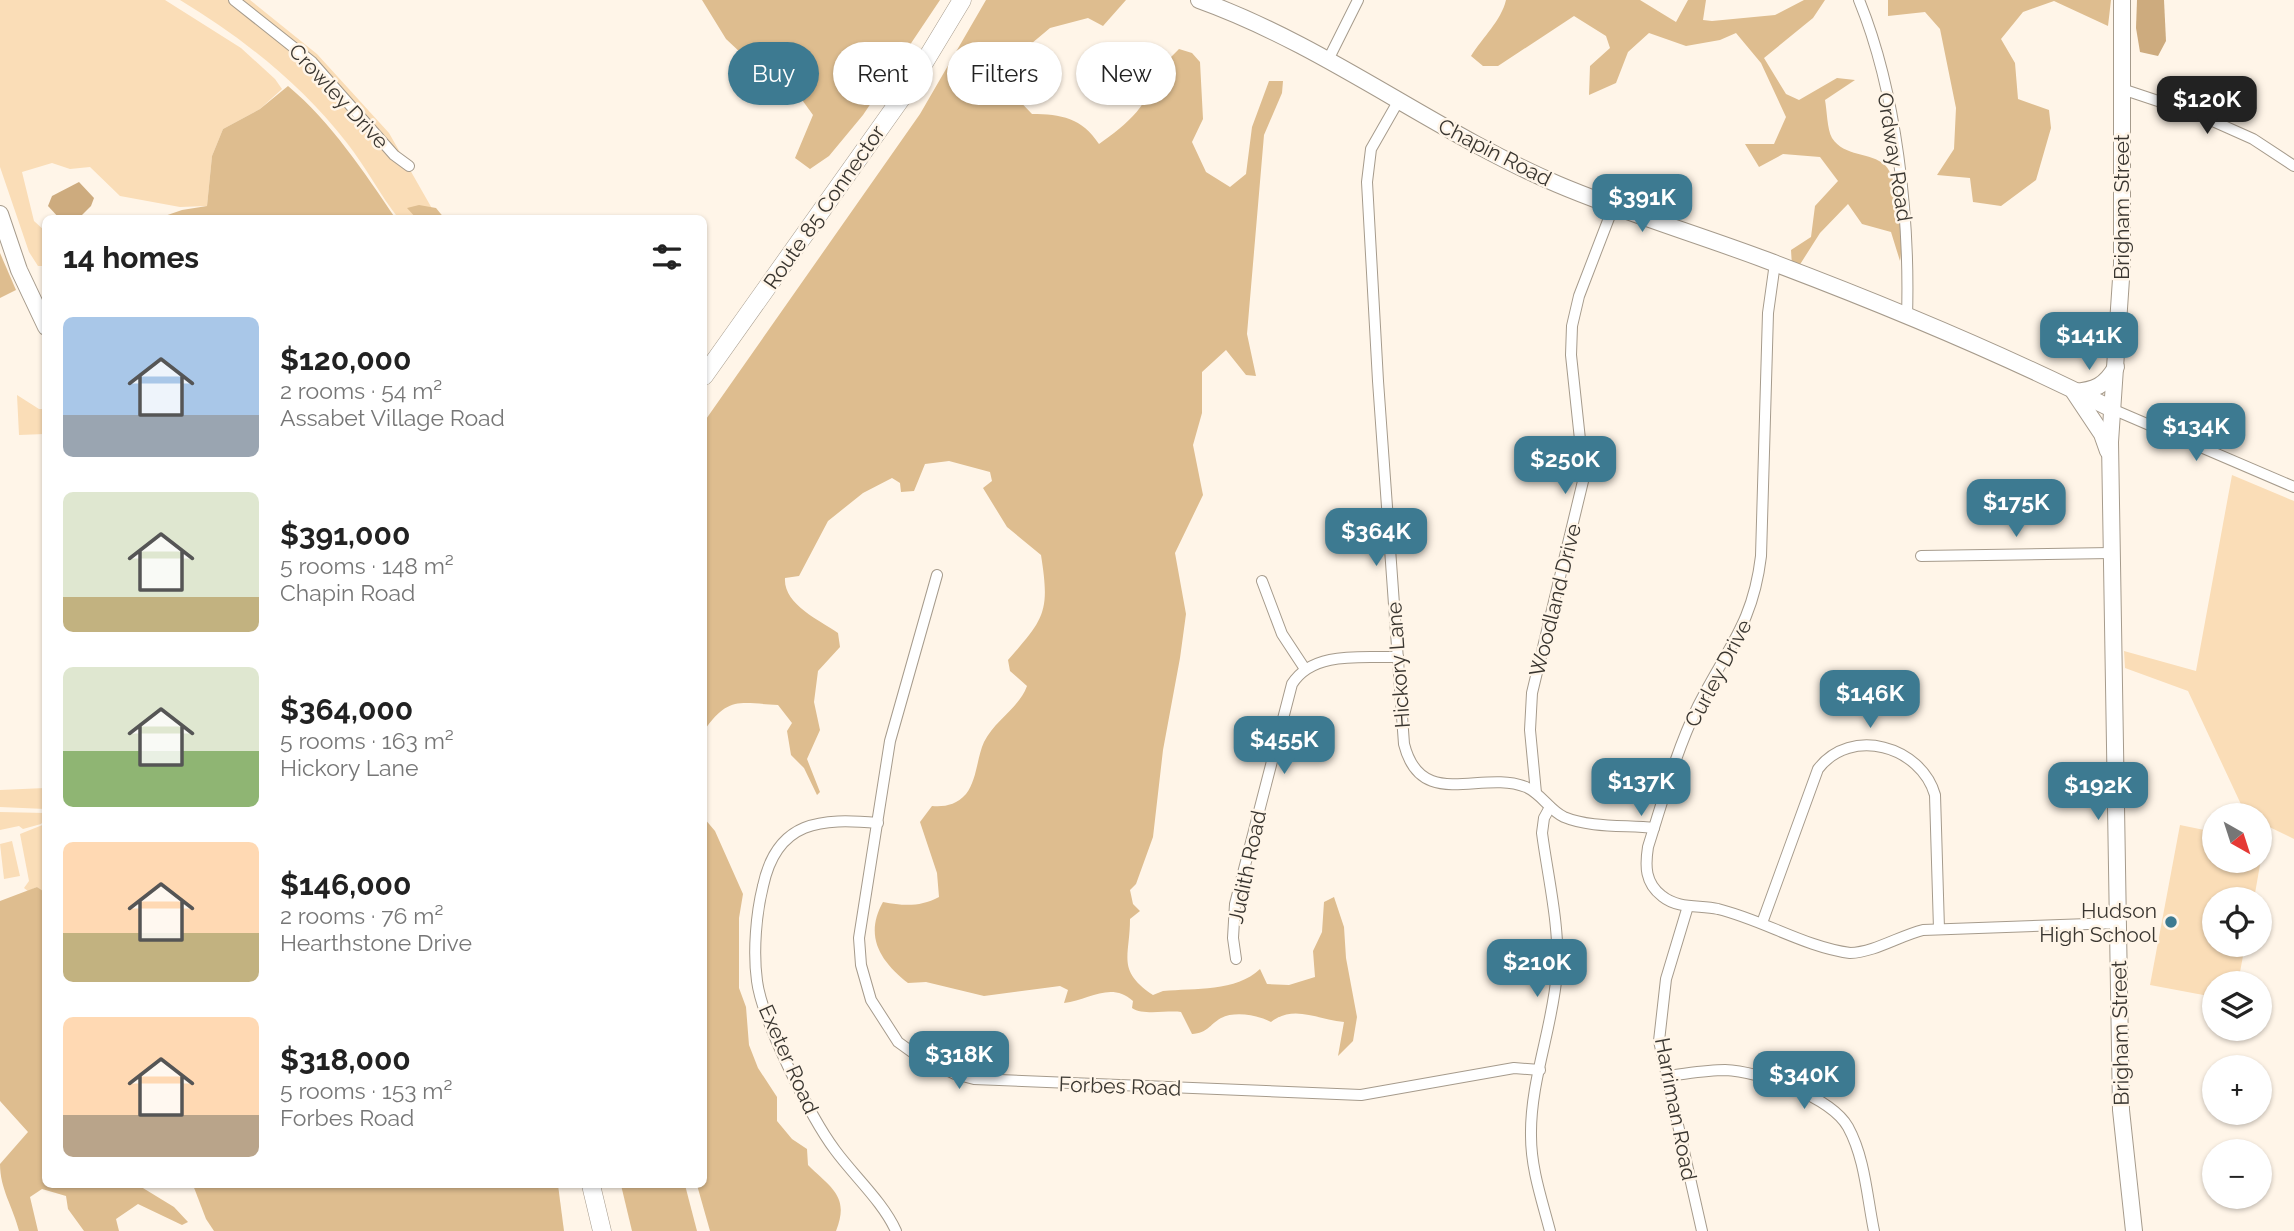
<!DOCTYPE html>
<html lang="en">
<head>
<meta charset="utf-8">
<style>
  :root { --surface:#fff; --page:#f2f2f2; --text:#222; --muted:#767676; --accent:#3d7a91 }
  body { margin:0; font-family:Raleway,sans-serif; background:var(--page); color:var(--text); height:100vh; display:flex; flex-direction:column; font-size:26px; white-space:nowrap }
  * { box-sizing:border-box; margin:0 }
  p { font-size:23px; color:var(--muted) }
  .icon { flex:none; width:38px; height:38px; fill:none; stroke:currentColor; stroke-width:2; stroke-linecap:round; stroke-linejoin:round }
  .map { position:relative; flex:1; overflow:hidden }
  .sheet { position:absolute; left:42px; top:215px; width:665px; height:973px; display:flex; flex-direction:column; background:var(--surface); border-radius:10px; box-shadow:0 2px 5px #0004 }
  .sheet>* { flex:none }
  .top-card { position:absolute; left:728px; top:42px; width:665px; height:63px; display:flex; gap:14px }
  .needle { width:46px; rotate:141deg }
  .tools { position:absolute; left:2202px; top:803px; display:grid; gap:14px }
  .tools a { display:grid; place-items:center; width:70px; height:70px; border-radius:50%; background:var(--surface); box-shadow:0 2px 5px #0004; font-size:35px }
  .price { position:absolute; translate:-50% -60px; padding:0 16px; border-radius:14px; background:var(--accent); color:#fff; font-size:23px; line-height:46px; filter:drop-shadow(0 2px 4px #0008) }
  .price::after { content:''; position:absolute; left:50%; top:42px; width:21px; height:16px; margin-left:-10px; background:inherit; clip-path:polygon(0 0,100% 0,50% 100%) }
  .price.current { background:#222; color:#fff }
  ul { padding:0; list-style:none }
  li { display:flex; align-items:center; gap:21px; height:175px; padding:0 21px }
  li span { display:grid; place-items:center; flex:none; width:196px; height:140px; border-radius:10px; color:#555 }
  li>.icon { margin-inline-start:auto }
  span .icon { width:84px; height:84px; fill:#fffc; stroke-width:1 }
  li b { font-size:30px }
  h2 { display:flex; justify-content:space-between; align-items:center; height:84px; padding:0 21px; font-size:30px }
  .pill { padding:0 24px; border-radius:32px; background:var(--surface); box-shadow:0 2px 5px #0004; font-size:24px; line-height:63px }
  .pill.current { background:var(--accent); color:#fff }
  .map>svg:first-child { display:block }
</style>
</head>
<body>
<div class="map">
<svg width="2294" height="1231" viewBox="0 0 2294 1231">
  <rect width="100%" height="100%" fill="#fff5e8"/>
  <g fill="#faddb7">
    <path d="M 0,0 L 165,0 L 241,48 L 275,79 L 282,89 L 260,109 L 223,129 L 212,156 L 207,206 L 180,207 L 120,196 L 90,167 L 70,169 L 52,163 L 22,172 L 34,221 L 45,231 L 45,266 L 38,266 L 29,252 L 0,167 Z"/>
    <path d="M 180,0 L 250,0 L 317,54 L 389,133 L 438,219 L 399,219 C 380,195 366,167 347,143 C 302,85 243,38 180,0 Z"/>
    <path d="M 17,395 L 39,409 L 45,409 L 45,434 L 19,435 Z"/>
    <path d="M 2232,475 L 2294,501 L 2294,839 L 2259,822 L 2259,816 L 2246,815 L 2188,691 L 2125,668 L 2124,651 L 2196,671 Z"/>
    <path d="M 45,788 L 45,809 L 0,807 L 0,790 Z"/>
    <path d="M 0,812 L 45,813 L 45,819 L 41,824 L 23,829 L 19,826 L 0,830 Z"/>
    <path d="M 45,824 L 45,893 L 37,887 L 28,891 L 24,888 L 29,881 L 20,834 Z"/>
    <path d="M 2180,825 L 2214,832 L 2214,861 L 2259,861 L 2259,841 L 2264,842 L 2254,899 L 2214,900 L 2214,945 L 2245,945 L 2238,983 L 2214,984 L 2214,997 L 2150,985 Z"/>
    <path d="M 12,841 L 20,876 L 4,879 L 0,844 Z"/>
  </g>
  <g fill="#debd8f">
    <path d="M 702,0 L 940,0 L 863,115 L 829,156 L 810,169 L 795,158 L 813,115 L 792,86 L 742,54 L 726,39 Z"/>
    <path d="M 986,0 L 1126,0 L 1103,26 L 1088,18 L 1050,28 L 1013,59 L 1008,89 L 1032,114 C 1061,114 1082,118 1099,144 C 1127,124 1153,104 1154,67 L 1165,63 L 1179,49 L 1192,53 L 1200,62 L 1203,119 L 1192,142 L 1206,172 L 1230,187 L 1246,174 L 1252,127 L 1269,81 L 1283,81 L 1282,93 L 1264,135 L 1247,334 L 1256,376 L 1246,375 L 1226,350 L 1202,372 L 1202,413 L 1193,445 L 1203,495 L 1175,553 L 1186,614 L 1180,658 L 1163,750 L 1153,837 L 1136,884 L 1130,890 L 1133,904 L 1140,911 L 1130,919 C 1130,957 1116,970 1153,995 L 1163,991 C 1195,988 1236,992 1260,969 L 1267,984 L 1289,985 L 1315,977 L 1313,951 L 1322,932 L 1324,902 L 1334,897 L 1344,927 L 1346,958 L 1357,1017 L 1353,1041 L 1338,1056 L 1344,1022 C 1318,1020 1294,1004 1271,1022 C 1258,1015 1235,1011 1221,1018 C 1209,1025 1208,1033 1192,1034 L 1181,1012 C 1167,1010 1144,1016 1132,1008 L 1133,1001 C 1111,981 1089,1000 1064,1003 L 1068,990 L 1060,986 L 984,996 L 926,982 L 908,983 C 880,961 864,936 883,902 C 904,906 920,907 939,897 L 937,873 L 920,822 L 932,806 C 945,807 956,805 966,794 C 977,780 977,757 984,742 C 995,720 1019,708 1027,686 L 1010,671 L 1008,660 C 1045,618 1050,612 1041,555 L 1007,527 L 983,488 L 992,481 L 990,472 L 949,461 L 925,464 L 914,491 L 901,492 L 900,483 L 892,478 L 863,493 L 828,521 L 799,576 L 785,578 C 783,604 819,620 838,633 L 840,647 L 818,671 L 814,702 L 820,730 L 807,759 L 820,792 L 817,795 L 804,768 L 791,755 L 787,731 L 792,723 L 778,705 C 739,703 728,696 704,731 L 704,422 L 920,114 Z"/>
    <path d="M 1506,0 L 1640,0 L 1676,22 L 1688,0 L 1706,0 L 1703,20 L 1712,21 L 1775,15 L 1804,0 L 1825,0 L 1813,18 L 1764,58 L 1786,94 L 1799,100 L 1837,78 L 1855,80 L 1825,100 C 1827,110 1827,129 1832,138 C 1844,157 1871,152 1885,165 C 1900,180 1904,241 1900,261 L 1891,232 L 1862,224 L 1848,204 L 1820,233 L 1799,266 L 1792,266 L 1791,250 L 1811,237 L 1815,206 L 1838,181 L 1820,157 L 1783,154 L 1759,167 L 1745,144 L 1774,144 L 1786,117 L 1761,63 L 1736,33 L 1720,40 L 1686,46 L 1649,33 L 1628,52 L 1616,83 L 1589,95 L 1590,66 L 1610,48 L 1606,36 L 1574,16 L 1498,66 L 1483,66 L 1471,56 C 1483,37 1501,21 1506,0 Z"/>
    <path d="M 1888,0 L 2111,0 L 2108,26 L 2054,1 L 2023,12 L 2001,39 L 2015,63 L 2018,99 L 2049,110 L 2051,128 L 2036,180 L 2001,206 L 1973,202 L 1970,178 L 1937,175 L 1954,149 L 1956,108 L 1940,29 L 1925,12 L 1888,16 Z"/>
    <path d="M 288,86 C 331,122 364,172 396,219 L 156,219 L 182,210 L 207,206 L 212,156 L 223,129 L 260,109 Z"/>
    <path d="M 419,205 L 436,208 L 445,219 L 417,219 L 407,208 Z"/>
    <path d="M 0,253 L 16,290 L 0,298 Z"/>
    <path d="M 704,818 L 715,831 L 743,894 L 739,918 L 739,988 L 746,1007 L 749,1045 L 758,1068 L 777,1097 L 777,1121 L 792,1139 L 807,1149 L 808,1165 C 831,1188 850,1196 836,1231 L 710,1231 L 697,1185 L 704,1185 Z"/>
    <path d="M 37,887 L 46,893 L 46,1185 L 138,1185 L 174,1207 L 188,1222 L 182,1225 L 138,1204 L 116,1219 L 119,1231 L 84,1231 L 68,1209 L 66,1196 L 42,1189 L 30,1197 L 38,1231 L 19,1231 C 13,1207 0,1189 0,1164 L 28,1132 L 0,1101 L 0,901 Z"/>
    <path d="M 193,1185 L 558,1185 L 564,1231 L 214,1231 L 206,1219 Z"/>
    <path d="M 621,1185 L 685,1185 L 697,1231 L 632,1231 Z"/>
  </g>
  <g fill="#cdab7e">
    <path d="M 2137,0 L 2164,0 L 2166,41 L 2158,56 L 2140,52 L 2136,28 Z"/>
    <path d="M 79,182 L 94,198 L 91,206 L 78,219 L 60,219 L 48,206 L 52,196 Z"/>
  </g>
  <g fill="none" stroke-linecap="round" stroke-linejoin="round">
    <defs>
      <g id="street">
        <path d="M 234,0 L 312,62 L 394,155 L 409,166"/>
        <path d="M 1859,0 C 1897,93 1910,218 1907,317"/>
        <path d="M 1329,58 L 1358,0"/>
        <path d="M 2122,89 L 2197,114 L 2253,139 L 2294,166"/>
        <path d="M 1399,100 L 1371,149 L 1367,182 L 1378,381 L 1404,744 C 1421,812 1481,769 1526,787 C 1542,794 1549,810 1564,817 C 1590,828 1626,825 1654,828"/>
        <path d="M 1775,263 L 1768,313 L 1761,556 C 1753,624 1727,648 1698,706 C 1676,751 1663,800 1648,847 C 1645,866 1645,883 1662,896 C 1678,909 1699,905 1718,909 C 1763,920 1805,947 1850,953 C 1875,952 1899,936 1923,930 L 2117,923"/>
        <path d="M 2112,409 L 2294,487"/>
        <path d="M 1921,556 L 2111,553"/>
        <path d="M 937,575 L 890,741 L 859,938 L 861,965 L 871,1000 L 898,1042 L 916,1055 L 955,1074 L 974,1079 L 1361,1095 L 1514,1068 L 1540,1070"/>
        <path d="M 1262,581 L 1282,634 L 1305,669"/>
        <path d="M 1536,793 L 1530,730 L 1532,693 L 1584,477 L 1571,355 L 1572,326 L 1579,296 L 1614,205"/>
        <path d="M 878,823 C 821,818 777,820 763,886 C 756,914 753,952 757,981 C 762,1020 811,1118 835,1150 C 854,1176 883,1202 896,1231"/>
        <path d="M 1688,906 L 1666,979 L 1659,1041 L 1702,1231"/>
        <path d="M 1762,923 L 1818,769 C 1851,726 1921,746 1935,795 L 1939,929"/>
        <path d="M 1236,959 L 1233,938 L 1235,904 L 1292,684 C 1313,650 1364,658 1398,657"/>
        <path d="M 1666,1076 C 1685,1074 1706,1070 1725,1070 C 1759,1071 1831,1097 1848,1127 C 1865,1158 1867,1197 1874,1231"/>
        <path d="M 1550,1231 C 1542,1200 1531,1169 1531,1136 C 1530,1081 1553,1027 1557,972 C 1560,927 1548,878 1542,833 L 1544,818 L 1550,807"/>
      </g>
      <g id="secondary">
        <path d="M 1199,0 C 1327,46 1433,131 1557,184 C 1625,213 1697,234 1766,260 C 1883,304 2001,353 2112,409"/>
        <path d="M 2122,0 L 2122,264 L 2110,442 L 2121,1110 L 2134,1231"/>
        <path d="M 0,214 L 19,270 L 46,327"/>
        <path d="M 2108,451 L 2102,434 L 2074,392 C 2095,390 2105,386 2116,367"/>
      </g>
      <g id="primary">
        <path d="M 704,376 L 910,86 L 962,0"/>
        <path d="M 591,1185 L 602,1231"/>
      </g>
    </defs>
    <use href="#street" stroke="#a69b8c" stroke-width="12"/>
    <use href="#secondary" stroke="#a69b8c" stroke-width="18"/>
    <use href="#primary" stroke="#a69b8c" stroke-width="19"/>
    <use href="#street" stroke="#fff" stroke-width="10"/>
    <use href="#secondary" stroke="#fff" stroke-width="16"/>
    <use href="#primary" stroke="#fff" stroke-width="18"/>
  </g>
  <circle fill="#3d7a91" stroke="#fff5e8" stroke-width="2.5" cx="2171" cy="922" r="7"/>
  <g text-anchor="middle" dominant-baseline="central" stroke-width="5" stroke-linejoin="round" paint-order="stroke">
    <g font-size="21" fill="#3a3630" stroke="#fff5e8">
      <text transform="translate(339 96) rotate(47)">Crowley Drive</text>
      <text transform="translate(1495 152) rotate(27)">Chapin Road</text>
      <text transform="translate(1895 157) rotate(81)">Ordway Road</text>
      <text transform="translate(824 207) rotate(-55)">Route 85 Connector</text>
      <text transform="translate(2121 207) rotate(-90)">Brigham Street</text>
      <text transform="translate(1555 600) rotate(-76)">Woodland Drive</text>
      <text transform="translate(1398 665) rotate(-94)">Hickory Lane</text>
      <text transform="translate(1718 673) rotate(-62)">Curley Drive</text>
      <text transform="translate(1247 867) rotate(-78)">Judith Road</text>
      <text transform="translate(2120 1033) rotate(-91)">Brigham Street</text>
      <text transform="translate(789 1059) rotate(66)">Exeter Road</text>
      <text transform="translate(1120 1086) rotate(2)">Forbes Road</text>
      <text transform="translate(1676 1109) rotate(79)">Harriman Road</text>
    </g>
    <g font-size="21" fill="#3a3630" stroke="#fff5e8" text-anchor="end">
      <text x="2157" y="910">Hudson<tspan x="2157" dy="24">High School</tspan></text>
    </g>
  </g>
</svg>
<div class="tools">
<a><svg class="needle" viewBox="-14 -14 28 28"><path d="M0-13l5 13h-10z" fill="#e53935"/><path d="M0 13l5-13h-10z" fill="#767676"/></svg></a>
<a><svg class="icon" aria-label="locate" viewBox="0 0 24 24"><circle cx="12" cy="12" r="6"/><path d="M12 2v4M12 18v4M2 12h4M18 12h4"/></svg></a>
<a><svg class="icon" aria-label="layers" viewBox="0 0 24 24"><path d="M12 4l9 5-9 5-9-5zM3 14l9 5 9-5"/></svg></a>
<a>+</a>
<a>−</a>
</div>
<b class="price current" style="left:2207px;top:136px">$120K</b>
<b class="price" style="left:1642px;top:234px">$391K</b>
<b class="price" style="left:2089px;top:372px">$141K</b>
<b class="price" style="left:2196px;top:463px">$134K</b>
<b class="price" style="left:1565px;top:496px">$250K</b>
<b class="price" style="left:2016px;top:539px">$175K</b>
<b class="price" style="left:1376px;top:568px">$364K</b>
<b class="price" style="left:1870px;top:730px">$146K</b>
<b class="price" style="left:1284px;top:776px">$455K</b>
<b class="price" style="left:1641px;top:818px">$137K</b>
<b class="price" style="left:2098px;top:822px">$192K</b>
<b class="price" style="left:1537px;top:999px">$210K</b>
<b class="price" style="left:959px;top:1091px">$318K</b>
<b class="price" style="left:1804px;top:1111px">$340K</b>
<div class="top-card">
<a class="pill current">Buy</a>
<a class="pill">Rent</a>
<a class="pill">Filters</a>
<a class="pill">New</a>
</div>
<section class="sheet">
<h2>14 homes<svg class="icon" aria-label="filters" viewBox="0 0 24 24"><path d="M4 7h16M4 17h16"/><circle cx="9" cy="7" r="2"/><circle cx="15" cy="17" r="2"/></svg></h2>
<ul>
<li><span style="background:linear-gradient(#a9c7e8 70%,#9aa5b1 0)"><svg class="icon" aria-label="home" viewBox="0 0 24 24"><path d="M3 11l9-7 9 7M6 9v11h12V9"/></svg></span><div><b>$120,000</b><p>2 rooms · 54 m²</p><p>Assabet Village Road</p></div></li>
<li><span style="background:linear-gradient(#dfe7d0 75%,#c2b280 0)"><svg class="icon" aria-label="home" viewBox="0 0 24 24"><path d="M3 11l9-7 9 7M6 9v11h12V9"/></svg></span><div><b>$391,000</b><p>5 rooms · 148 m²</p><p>Chapin Road</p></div></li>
<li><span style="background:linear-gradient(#dfe7d0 60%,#8fb573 0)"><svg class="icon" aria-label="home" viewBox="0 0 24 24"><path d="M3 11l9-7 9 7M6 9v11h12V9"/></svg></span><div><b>$364,000</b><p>5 rooms · 163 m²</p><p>Hickory Lane</p></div></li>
<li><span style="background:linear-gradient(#ffd9b3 65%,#c2b280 0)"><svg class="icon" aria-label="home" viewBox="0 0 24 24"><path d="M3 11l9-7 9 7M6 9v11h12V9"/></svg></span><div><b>$146,000</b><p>2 rooms · 76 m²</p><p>Hearthstone Drive</p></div></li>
<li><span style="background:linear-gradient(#ffd9b3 70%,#b9a48a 0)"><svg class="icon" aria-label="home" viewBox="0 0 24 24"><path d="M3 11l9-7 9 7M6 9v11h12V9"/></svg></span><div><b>$318,000</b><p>5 rooms · 153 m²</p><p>Forbes Road</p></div></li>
</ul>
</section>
</div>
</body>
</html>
